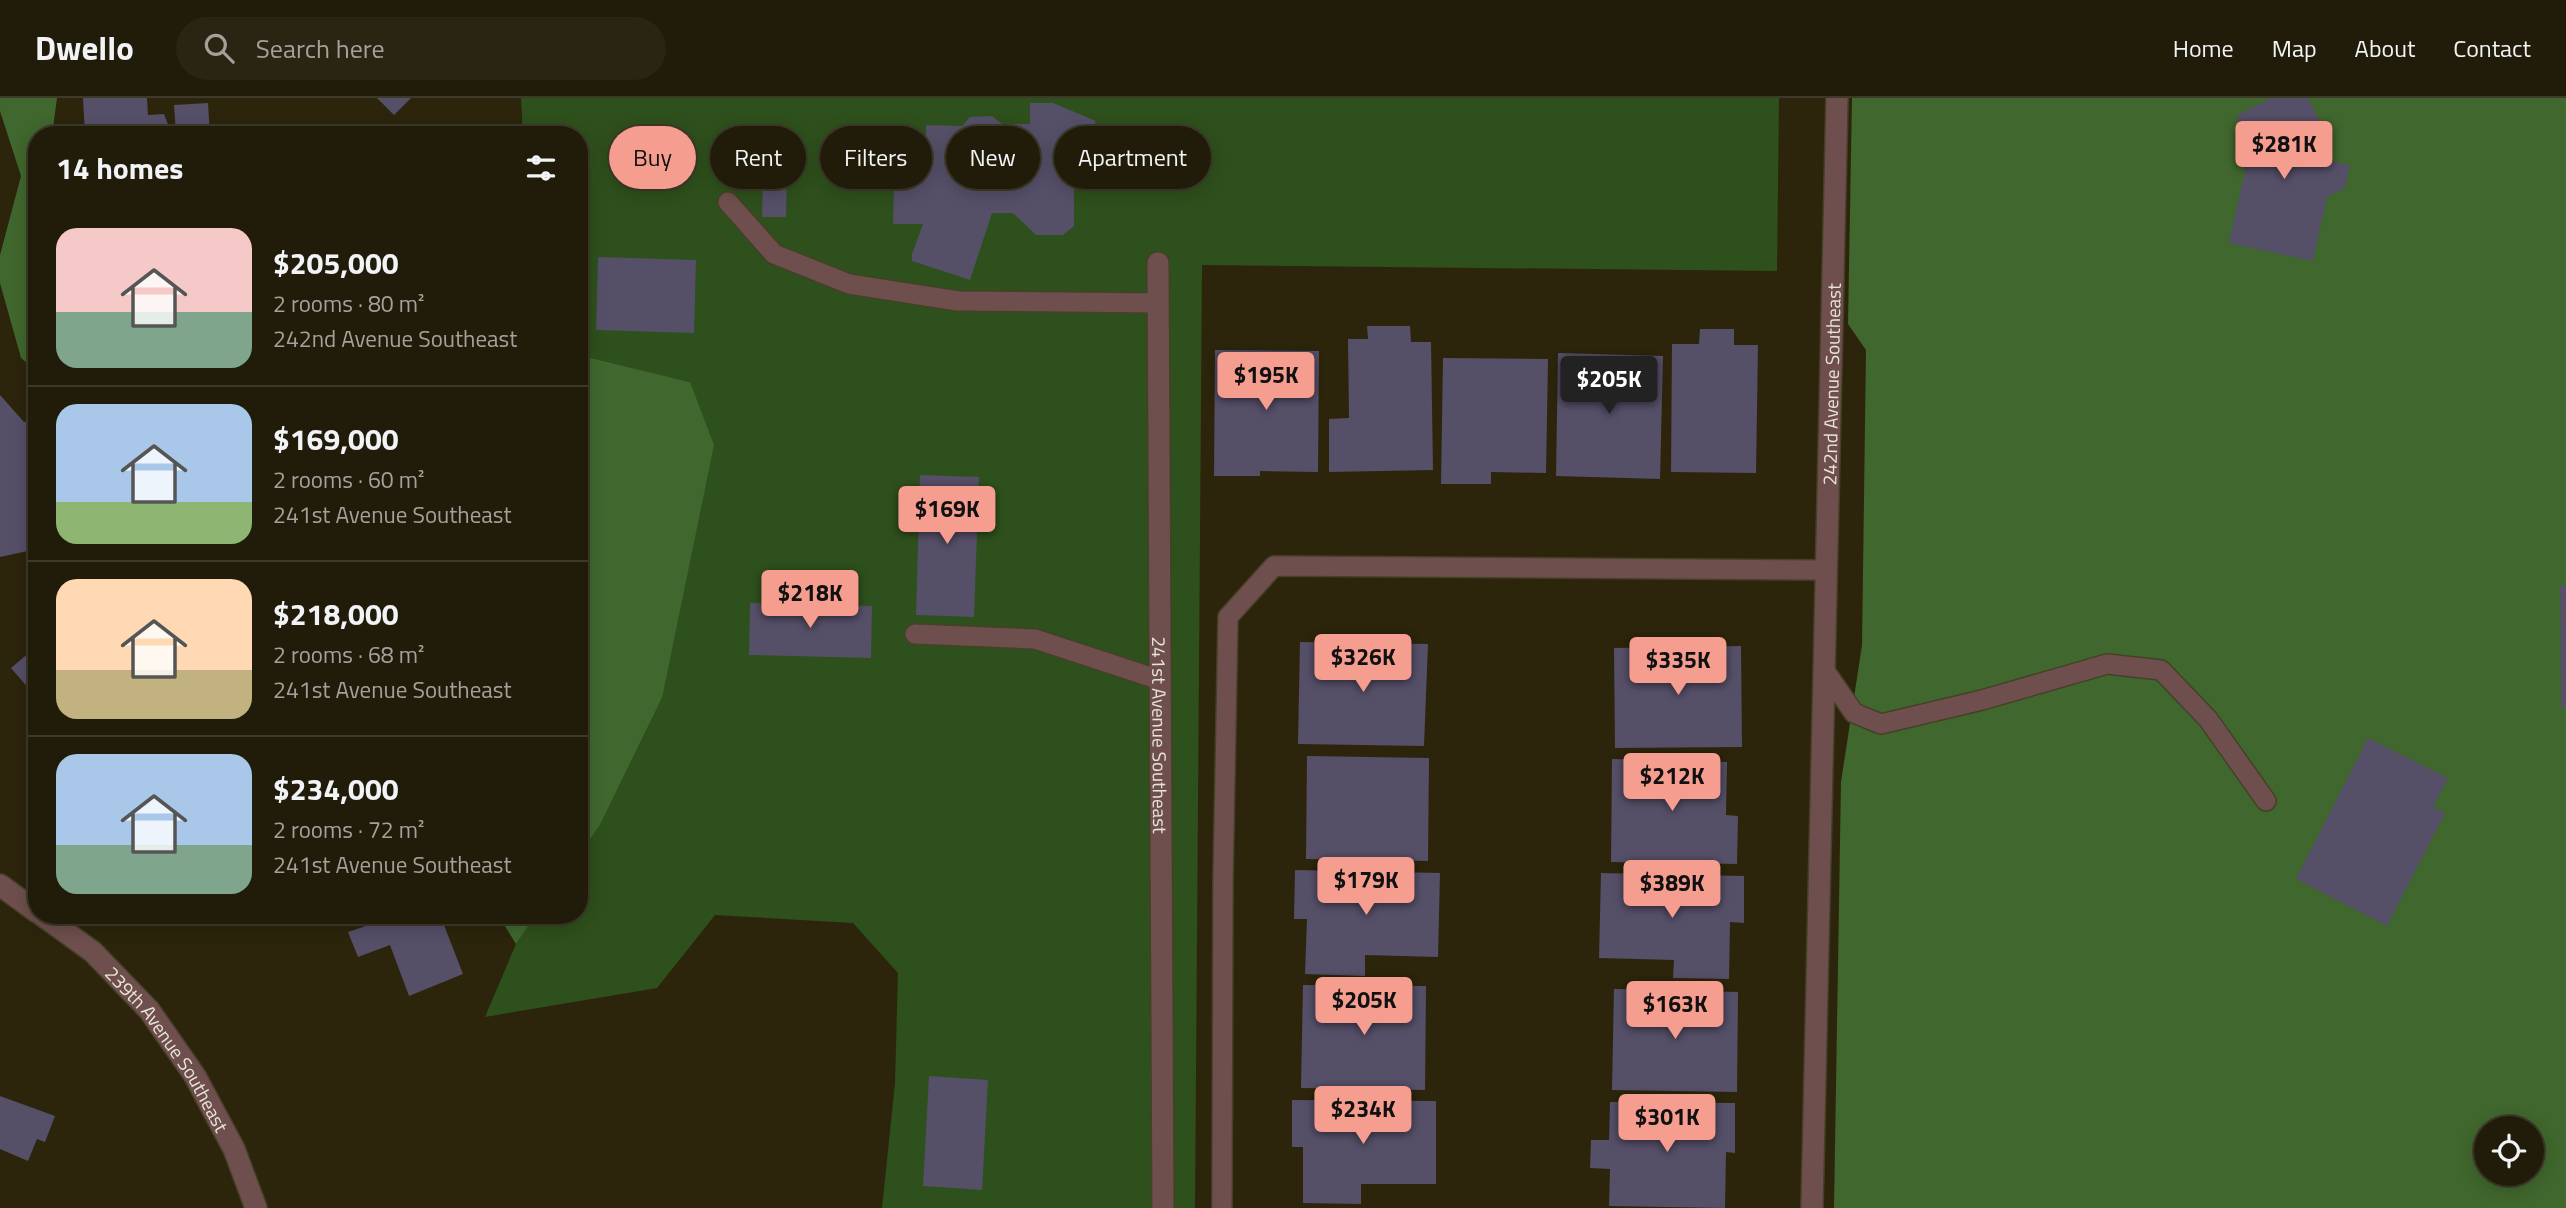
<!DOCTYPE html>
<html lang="en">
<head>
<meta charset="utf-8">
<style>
  :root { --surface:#211c09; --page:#292512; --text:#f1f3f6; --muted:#a2a19c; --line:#3e3a2a; --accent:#f59d8f }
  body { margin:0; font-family:"Titillium Web",sans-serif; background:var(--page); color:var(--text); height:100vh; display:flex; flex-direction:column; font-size:26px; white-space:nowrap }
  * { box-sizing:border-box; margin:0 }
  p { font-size:23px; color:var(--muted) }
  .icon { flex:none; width:38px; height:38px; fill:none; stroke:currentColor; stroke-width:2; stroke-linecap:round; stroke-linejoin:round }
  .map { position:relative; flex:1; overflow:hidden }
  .details { position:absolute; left:28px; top:28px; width:560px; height:798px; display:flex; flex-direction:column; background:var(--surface); border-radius:28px; box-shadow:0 4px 18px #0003,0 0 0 2px var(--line) }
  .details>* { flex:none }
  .guide { position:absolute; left:609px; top:28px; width:665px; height:63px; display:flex; gap:14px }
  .buttons { position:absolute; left:2474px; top:1018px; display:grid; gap:14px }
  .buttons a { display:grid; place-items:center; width:70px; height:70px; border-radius:50%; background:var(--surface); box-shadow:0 4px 18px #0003,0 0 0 2px var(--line); font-size:35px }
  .price { position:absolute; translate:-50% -60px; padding:0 16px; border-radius:7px; background:var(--accent); color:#111; font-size:23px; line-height:46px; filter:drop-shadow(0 2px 4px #0008) }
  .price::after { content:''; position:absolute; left:50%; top:42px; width:21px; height:16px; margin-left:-10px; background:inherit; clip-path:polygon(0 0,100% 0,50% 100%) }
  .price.selected { background:#222; color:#fff }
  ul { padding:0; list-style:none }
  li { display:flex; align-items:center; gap:21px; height:175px; padding:0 28px }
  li+li { border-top:2px solid var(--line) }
  li span { display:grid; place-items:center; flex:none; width:196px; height:140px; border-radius:21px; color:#555 }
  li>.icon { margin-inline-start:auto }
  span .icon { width:84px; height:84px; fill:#fffc; stroke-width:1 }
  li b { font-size:30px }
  h2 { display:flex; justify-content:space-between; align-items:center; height:84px; padding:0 28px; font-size:30px }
  .tag { padding:0 24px; border-radius:32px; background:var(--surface); box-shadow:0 4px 18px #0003,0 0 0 2px var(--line); font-size:24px; line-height:63px }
  .tag.selected { background:var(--accent); color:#111 }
  header { display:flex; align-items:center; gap:42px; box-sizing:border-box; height:98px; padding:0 35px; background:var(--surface); border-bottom:2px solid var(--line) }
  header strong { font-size:33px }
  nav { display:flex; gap:38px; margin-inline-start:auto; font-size:24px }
  .search { width:490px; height:63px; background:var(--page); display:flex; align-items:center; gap:18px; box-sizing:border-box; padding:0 24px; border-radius:38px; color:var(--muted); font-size:26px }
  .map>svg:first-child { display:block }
</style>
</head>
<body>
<header>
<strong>Dwello</strong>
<div class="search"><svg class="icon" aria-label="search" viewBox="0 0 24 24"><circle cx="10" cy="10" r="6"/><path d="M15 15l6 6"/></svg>Search here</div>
<nav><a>Home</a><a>Map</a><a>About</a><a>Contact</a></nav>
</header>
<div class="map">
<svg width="2566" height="1110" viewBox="0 0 2566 1110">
  <rect width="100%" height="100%" fill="#2c250c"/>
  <path fill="#2e501c" d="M 521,0 L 1779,0 L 1777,173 L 1202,167 L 1195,1110 L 882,1110 L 895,985 L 898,875 L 853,825 L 715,817 L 657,890 L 485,919 L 516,846 L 536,817 L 579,817 L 579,757 L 600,727 L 662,600 L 690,284 L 579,257 L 579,37 L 523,37 Z"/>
  <g fill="#40672d" fill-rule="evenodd">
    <path d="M 0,0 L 57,0 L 52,37 L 37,37 L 37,273 L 21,260 L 0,185 L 0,157 L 21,78 L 0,13 Z"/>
    <path d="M 1852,0 L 2566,0 L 2566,1110 L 1834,1110 L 1841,684 L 1862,547 L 1866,252 L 1848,226 ZM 2487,1031 L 2532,1031 L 2532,1076 L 2487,1076 Z"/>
    <path d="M 579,257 L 690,284 L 714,347 L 662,600 L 600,727 L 579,757 L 579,358 L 587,350 Z"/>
    <path d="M 498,817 L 536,817 L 516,846 Z"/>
  </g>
  <g fill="#554f68">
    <path d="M 83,0 L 147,0 L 148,17 L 164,16 L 172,37 L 85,37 Z"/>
    <path d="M 377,0 L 411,0 L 394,17 Z"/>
    <path d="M 2271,0 L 2308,0 L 2323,30 L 2281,52 L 2350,67 L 2345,90 L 2327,99 L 2313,163 L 2229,145 L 2251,46 L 2236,18 Z"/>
    <path d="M 208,5 L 210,37 L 176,37 L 174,7 Z"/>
    <path d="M 1030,5 L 1053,5 L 1096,23 L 1081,57 L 1081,89 L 1074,89 L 1074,128 L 1063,137 L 1036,137 L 1013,115 L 992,115 L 970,182 L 912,163 L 912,156 L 923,126 L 893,126 L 894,83 L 913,83 L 913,55 L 925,55 L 926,27 L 962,28 L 970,19 L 992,18 L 1002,26 L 1030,26 Z"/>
    <path d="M 764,32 L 788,32 L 786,119 L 762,119 Z"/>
    <path d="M 598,159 L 696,162 L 694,235 L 596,232 Z"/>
    <path d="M 1367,228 L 1410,228 L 1411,244 L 1431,244 L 1433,372 L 1329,374 L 1329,321 L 1349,320 L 1348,241 L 1368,241 Z"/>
    <path d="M 1700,231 L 1734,231 L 1734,247 L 1758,247 L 1756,375 L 1671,374 L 1672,246 L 1699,246 Z"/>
    <path d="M 1215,252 L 1319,253 L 1318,374 L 1260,373 L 1260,378 L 1214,378 Z"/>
    <path d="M 1558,255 L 1663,258 L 1660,381 L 1556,378 Z"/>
    <path d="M 1443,260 L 1548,261 L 1546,375 L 1491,374 L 1491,386 L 1441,386 Z"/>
    <path d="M 0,297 L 24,324 L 37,321 L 37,451 L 0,459 Z"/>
    <path d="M 920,377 L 979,379 L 974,519 L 916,517 Z"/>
    <path d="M 2560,488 L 2566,488 L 2566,610 L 2561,610 Z"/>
    <path d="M 750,505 L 872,508 L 871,560 L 749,557 Z"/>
    <path d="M 1300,544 L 1428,546 L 1424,648 L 1298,646 Z"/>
    <path d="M 37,548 L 37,600 L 11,570 Z"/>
    <path d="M 1741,548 L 1742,649 L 1615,650 L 1614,550 Z"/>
    <path d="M 2368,640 L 2448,680 L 2433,709 L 2445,715 L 2387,828 L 2296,781 Z"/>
    <path d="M 1307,658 L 1429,660 L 1428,763 L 1306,761 Z"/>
    <path d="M 1612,661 L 1727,664 L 1726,717 L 1738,718 L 1737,766 L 1611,764 Z"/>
    <path d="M 1295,772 L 1440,775 L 1438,859 L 1365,857 L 1365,878 L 1305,876 L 1307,821 L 1294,821 Z"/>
    <path d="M 1601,775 L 1744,778 L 1744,825 L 1730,824 L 1729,881 L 1673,880 L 1674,862 L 1599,860 Z"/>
    <path d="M 361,817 L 440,817 L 463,876 L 409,898 L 390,847 L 358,859 L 348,834 L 366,828 Z"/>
    <path d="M 1303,887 L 1426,888 L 1425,992 L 1301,990 Z"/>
    <path d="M 1614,891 L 1738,894 L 1737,994 L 1612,992 Z"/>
    <path d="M 929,978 L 988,982 L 982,1092 L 923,1088 Z"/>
    <path d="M 0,998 L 55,1018 L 45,1044 L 37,1041 L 28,1063 L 0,1051 Z"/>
    <path d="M 1292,1002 L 1436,1003 L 1436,1086 L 1361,1086 L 1361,1106 L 1303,1105 L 1303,1049 L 1292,1049 Z"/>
    <path d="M 1610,1004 L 1735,1005 L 1735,1055 L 1726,1054 L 1725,1110 L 1609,1108 L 1610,1071 L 1590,1070 L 1591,1042 L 1609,1042 Z"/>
  </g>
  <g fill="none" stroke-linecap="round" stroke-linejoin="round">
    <defs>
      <g id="lane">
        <path d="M 728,104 L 774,156 L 849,186 L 958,203 L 1158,205"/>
        <path d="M 915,536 L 1035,541 L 1160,582"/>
        <path d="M 1825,573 L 1854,615 L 1881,626 L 1982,602 L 2107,566 L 2161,572 L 2208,621 L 2266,703"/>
        <path d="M 1222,1110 L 1223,782 L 1228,519 L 1274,468 L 1826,472"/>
      </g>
      <g id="street">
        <path id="s1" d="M 1158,165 L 1163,1110"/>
        <path d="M 0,787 L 37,814"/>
        <path id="s2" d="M 42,817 L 93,854 L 149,912 L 195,978 L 234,1051 L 256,1110"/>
        <path id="s3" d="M 1812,1110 L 1837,0"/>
      </g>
    </defs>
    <use href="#lane" stroke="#464028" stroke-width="22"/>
    <use href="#street" stroke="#464028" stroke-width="24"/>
    <use href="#lane" stroke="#6e4f4d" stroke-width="19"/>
    <use href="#street" stroke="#6e4f4d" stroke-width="21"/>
  </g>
  <g text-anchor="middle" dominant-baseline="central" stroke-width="6" stroke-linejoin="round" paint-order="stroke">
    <g font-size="19" fill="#e8e4d5" stroke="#2c250c">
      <text stroke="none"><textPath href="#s3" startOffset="824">242nd Avenue Southeast</textPath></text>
      <text stroke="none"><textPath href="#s1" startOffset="472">241st Avenue Southeast</textPath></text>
      <text stroke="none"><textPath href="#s2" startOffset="186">239th Avenue Southeast</textPath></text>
    </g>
  </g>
</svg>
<div class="buttons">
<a><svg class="icon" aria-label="locate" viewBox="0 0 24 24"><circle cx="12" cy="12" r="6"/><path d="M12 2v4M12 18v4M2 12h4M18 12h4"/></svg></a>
</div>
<b class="price" style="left:2284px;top:83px">$281K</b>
<b class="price" style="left:1266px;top:314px">$195K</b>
<b class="price selected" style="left:1609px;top:318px">$205K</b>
<b class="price" style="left:947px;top:448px">$169K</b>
<b class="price" style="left:810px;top:532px">$218K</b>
<b class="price" style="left:1363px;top:596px">$326K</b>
<b class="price" style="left:1678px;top:599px">$335K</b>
<b class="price" style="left:1672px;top:715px">$212K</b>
<b class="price" style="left:1366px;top:819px">$179K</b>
<b class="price" style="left:1672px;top:822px">$389K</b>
<b class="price" style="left:1364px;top:939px">$205K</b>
<b class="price" style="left:1675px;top:943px">$163K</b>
<b class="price" style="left:1363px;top:1048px">$234K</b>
<b class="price" style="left:1667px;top:1056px">$301K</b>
<div class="guide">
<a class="tag selected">Buy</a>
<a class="tag">Rent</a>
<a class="tag">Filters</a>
<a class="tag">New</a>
<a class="tag">Apartment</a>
</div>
<section class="details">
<h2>14 homes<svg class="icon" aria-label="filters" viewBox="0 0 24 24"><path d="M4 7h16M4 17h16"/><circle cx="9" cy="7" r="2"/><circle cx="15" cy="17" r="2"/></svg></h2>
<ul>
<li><span style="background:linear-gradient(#f6c9c9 60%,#7fa58c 0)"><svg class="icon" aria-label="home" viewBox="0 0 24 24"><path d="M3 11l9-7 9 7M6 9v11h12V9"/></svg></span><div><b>$205,000</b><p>2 rooms · 80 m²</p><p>242nd Avenue Southeast</p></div></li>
<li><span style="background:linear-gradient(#a9c7e8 70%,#8fb573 0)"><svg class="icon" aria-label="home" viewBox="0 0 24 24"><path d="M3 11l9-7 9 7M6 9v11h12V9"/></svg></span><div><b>$169,000</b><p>2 rooms · 60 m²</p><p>241st Avenue Southeast</p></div></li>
<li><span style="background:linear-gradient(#ffd9b3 65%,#c2b280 0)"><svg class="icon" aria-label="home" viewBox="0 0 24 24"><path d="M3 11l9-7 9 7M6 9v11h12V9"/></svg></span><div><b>$218,000</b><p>2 rooms · 68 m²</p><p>241st Avenue Southeast</p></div></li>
<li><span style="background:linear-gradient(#a9c7e8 65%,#7fa58c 0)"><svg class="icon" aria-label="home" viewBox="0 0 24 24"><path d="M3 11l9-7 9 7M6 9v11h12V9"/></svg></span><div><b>$234,000</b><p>2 rooms · 72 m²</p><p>241st Avenue Southeast</p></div></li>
</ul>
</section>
</div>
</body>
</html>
